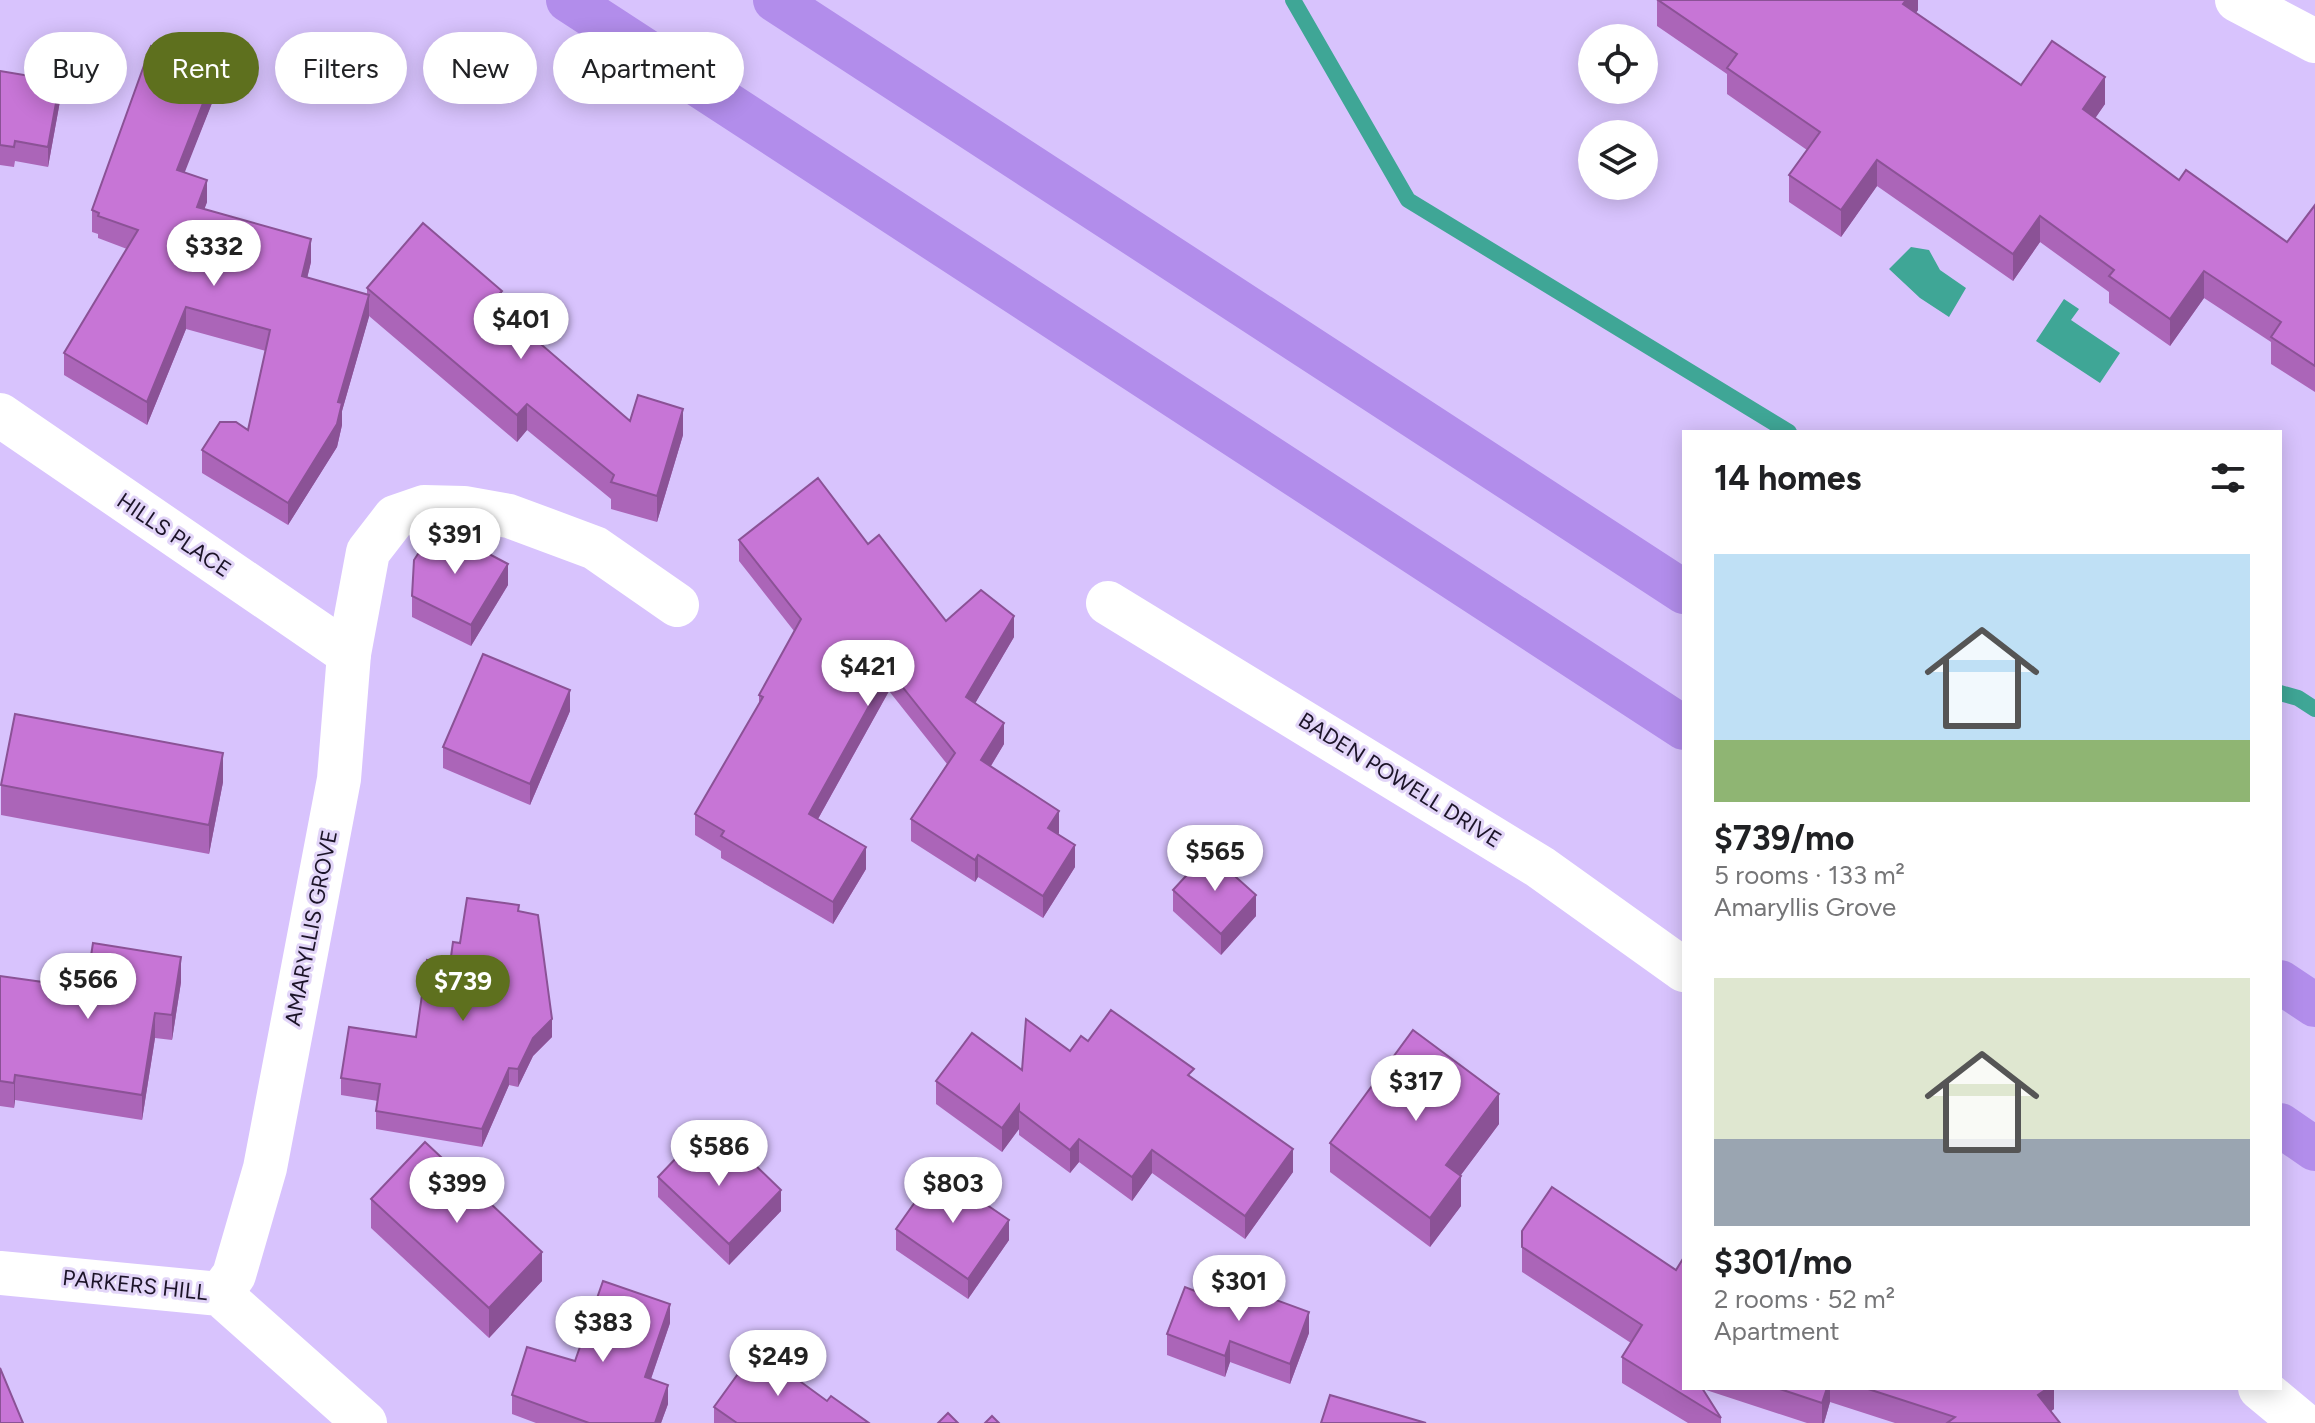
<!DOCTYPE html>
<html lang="en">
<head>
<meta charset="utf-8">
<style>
  :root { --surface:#fff; --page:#f2f2f2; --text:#202124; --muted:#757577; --accent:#5e701e }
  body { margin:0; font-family:Figtree,sans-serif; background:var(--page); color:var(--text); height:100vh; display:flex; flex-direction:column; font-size:30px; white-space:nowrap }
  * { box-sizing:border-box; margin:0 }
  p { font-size:26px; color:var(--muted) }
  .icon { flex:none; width:44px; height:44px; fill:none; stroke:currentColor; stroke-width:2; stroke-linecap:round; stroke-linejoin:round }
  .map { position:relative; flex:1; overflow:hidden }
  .details { position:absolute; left:1682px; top:430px; width:600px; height:960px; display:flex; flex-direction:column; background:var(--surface); border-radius:0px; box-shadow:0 4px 20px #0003 }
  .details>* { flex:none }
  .top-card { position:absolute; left:24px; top:32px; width:760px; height:72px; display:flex; gap:16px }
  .buttons { position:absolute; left:1578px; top:24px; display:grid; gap:16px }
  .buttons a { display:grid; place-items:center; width:80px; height:80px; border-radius:50%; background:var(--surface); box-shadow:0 4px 20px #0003; font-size:40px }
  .price { position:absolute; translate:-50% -68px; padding:0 18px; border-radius:28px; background:#fff; color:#222; font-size:26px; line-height:52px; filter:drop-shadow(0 2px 4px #0008) }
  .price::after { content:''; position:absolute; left:50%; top:48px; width:24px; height:18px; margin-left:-12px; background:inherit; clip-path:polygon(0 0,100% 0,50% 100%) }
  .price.on { background:var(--accent); color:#fff }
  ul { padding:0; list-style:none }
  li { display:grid; align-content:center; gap:16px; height:424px; padding:0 32px }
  li span { display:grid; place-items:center; height:248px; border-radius:0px; color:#555 }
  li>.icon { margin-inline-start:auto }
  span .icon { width:144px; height:144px; fill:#fffc; stroke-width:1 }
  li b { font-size:34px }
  h2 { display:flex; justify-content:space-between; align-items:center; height:96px; padding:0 32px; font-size:34px }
  .pill { padding:0 28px; border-radius:36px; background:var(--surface); box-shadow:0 4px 20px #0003; font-size:28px; line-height:72px }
  .pill.on { background:var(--accent); color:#fff }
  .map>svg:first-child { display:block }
</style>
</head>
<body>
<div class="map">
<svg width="2315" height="1423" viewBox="0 0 2315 1423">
  <rect width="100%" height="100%" fill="#d8c3fd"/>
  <g fill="#3fa696">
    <path d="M 1911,247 L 1929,250 L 1940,270 L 1966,288 L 1949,317 L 1920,298 L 1889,269 Z"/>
    <path d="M 2064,299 L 2079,309 L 2071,320 L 2120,353 L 2100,383 L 2036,341 Z"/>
  </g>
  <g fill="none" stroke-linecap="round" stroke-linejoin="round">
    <g stroke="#3fa696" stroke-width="16">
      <path d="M 1293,0 L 1408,200 L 1789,432"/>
      <path d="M 2280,693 L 2298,698 L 2315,709"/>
    </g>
    <g stroke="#fff" stroke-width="44">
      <path d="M 2237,0 L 2315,41"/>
      <path d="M 0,415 L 349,654"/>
      <path d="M 1108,603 L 1540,867 L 1684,970"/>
      <path d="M 0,1273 L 220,1294 L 365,1423"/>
      <path d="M 220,1294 L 234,1275 L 265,1168 L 339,779 L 349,654 L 368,552 L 395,517 L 424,507 L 464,508 L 509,516 L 595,548 L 677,605"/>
      <path d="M 2260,1388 L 2302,1423"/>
    </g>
    <g stroke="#b28deb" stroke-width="44">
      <path d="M 568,0 L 1684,728"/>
      <path d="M 775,0 L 1684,592"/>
      <path d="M 2280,982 L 2315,1005"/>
      <path d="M 2280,1125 L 2315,1149"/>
    </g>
  </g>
  <g fill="#ab65b8">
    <path d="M 1657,0 L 1918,0 L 1918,10 L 1916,13 L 2021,85 L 2105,104 L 2095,118 L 2179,180 L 2287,242 L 2315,205 L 2315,392 L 2271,364 L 2271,342 L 2204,298 L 2170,346 L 2109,303 L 2109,292 L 2040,242 L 2013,281 L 1877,186 L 1841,237 L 1789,202 L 1789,175 L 1807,150 L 1727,94 L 1727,74 L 1657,26 Z"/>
    <path d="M 0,71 L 60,101 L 48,167 L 15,161 L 14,167 L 0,165 Z"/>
    <path d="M 216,93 L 184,172 L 207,202 L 204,209 L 311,262 L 307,278 L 367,295 L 367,288 L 502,311 L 630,421 L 683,435 L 657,522 L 611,509 L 611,499 L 527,430 L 517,442 L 369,316 L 342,411 L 342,425 L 337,447 L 288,525 L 202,473 L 202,450 L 248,430 L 266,351 L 186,329 L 147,425 L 64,375 L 64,353 L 127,249 L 98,238 L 98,234 L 92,232 L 92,210 Z"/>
    <path d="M 739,540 L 868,544 L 946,621 L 1014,637 L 975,703 L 1004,744 L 991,766 L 1059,833 L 1058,835 L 1075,867 L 1043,918 L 978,877 L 975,882 L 911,841 L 911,819 L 947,764 L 889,691 L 818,819 L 866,869 L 833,924 L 721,858 L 721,851 L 695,835 L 695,814 L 759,704 L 759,695 L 794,631 L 739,561 Z"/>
    <path d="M 508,585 L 471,646 L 412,617 L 412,596 Z"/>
    <path d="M 570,711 L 530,805 L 443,768 L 443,747 Z"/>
    <path d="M 223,782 L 209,854 L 1,815 L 1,785 Z"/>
    <path d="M 1173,890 L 1256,916 L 1221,955 L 1173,911 Z"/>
    <path d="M 519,911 L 552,1037 L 533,1056 L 518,1087 L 509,1085 L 482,1147 L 376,1129 L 376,1111 L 378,1101 L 341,1095 L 341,1078 L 416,1037 L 460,943 Z"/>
    <path d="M 0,976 L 86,988 L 181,982 L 172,1040 L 155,1038 L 142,1120 L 15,1100 L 14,1108 L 0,1106 Z"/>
    <path d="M 1088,1041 L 1194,1079 L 1293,1172 L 1245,1239 L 1152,1173 L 1132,1201 L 1079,1162 L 1070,1173 L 1019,1135 L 1019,1129 L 1002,1152 L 936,1104 L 936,1081 L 1022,1070 L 1070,1051 Z"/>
    <path d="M 1499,1124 L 1460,1176 L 1461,1206 L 1430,1247 L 1330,1172 L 1330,1143 Z"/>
    <path d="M 738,1170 L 781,1211 L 729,1265 L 658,1197 L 658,1177 Z"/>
    <path d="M 371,1199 L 542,1281 L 489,1338 L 371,1228 Z"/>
    <path d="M 896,1229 L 1009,1240 L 968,1299 L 896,1250 Z"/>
    <path d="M 1522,1231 L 1676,1270 L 1684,1257 L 1684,1388 L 2054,1388 L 2054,1409 L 2051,1411 L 2060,1423 L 1895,1423 L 1830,1402 L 1824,1423 L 1807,1423 L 1703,1389 L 1721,1418 L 1721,1423 L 1688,1423 L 1622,1383 L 1622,1357 L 1631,1343 L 1522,1272 Z"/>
    <path d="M 670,1323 L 651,1379 L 668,1404 L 661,1423 L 536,1423 L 512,1414 L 512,1395 L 575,1361 Z"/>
    <path d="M 1309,1333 L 1290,1384 L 1230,1362 L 1225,1377 L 1167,1355 L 1167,1334 Z"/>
    <path d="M 827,1401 L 869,1423 L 714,1423 L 714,1407 Z"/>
  </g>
  <g fill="#8b5296">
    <path d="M 1906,0 L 1918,0 L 1918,10 L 1903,30 L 1903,4 Z"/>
    <path d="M 216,70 L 216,93 L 177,192 L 177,170 Z"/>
    <path d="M 2105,77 L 2105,104 L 2083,136 L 2083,109 Z"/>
    <path d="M 60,81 L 60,101 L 48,167 L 48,147 Z"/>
    <path d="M 1877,160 L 1877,186 L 1841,237 L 1841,210 Z"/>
    <path d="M 207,180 L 207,202 L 197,230 L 197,207 Z"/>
    <path d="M 2040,216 L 2040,242 L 2013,281 L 2013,254 Z"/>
    <path d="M 311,239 L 311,262 L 302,299 L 302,276 Z"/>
    <path d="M 2204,271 L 2204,298 L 2170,346 L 2170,319 Z"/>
    <path d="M 502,291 L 502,317 L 492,302 Z"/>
    <path d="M 369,295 L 369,317 L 342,411 L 342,425 L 337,447 L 288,525 L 288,503 L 338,402 Z"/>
    <path d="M 186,307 L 186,329 L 147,425 L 147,402 Z"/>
    <path d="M 527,404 L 527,430 L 517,442 L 517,415 Z"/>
    <path d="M 683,409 L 683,435 L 657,522 L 657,496 Z"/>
    <path d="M 508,564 L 508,585 L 471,646 L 471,625 Z"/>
    <path d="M 1014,616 L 1014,637 L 966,719 L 966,697 Z"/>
    <path d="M 889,670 L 889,691 L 809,835 L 809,814 Z"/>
    <path d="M 570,690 L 570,711 L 530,805 L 530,784 Z"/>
    <path d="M 1004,723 L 1004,744 L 981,782 L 981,760 Z"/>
    <path d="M 223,753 L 223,782 L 209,854 L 209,825 Z"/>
    <path d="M 1059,811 L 1059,833 L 1048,850 L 1048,828 Z"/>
    <path d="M 1075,845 L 1075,867 L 1043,918 L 1043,896 Z"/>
    <path d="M 866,847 L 866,869 L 833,924 L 833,902 Z"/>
    <path d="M 978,855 L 978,877 L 975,882 L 975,860 Z"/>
    <path d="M 1256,895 L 1256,916 L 1221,955 L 1221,934 Z"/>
    <path d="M 181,957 L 181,982 L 172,1040 L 172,1015 Z"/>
    <path d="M 155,1013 L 155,1038 L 142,1120 L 142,1095 Z"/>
    <path d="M 552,1019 L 552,1037 L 533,1056 L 518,1087 L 518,1069 L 533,1038 Z"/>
    <path d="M 509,1068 L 509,1085 L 482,1147 L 482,1129 Z"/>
    <path d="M 15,1075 L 15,1100 L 14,1108 L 14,1083 Z"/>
    <path d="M 1499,1094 L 1499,1124 L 1446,1195 L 1446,1165 Z"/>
    <path d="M 1019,1105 L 1019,1129 L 1002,1152 L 1002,1128 Z"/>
    <path d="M 1079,1139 L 1079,1162 L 1070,1173 L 1070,1150 Z"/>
    <path d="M 1293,1149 L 1293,1172 L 1245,1239 L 1245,1216 Z"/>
    <path d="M 1152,1150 L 1152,1173 L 1132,1201 L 1132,1177 Z"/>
    <path d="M 1461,1176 L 1461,1206 L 1430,1247 L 1430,1218 Z"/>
    <path d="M 781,1190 L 781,1211 L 729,1265 L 729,1244 Z"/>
    <path d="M 1009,1220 L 1009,1240 L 968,1299 L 968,1279 Z"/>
    <path d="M 542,1252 L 542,1281 L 489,1338 L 489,1308 Z"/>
    <path d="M 670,1304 L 670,1323 L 645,1396 L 645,1377 Z"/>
    <path d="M 1309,1312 L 1309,1333 L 1290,1384 L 1290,1364 Z"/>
    <path d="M 1230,1341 L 1230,1362 L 1225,1377 L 1225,1356 Z"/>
    <path d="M 668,1385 L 668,1404 L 661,1423 L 655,1423 Z"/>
    <path d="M 1827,1388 L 1830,1388 L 1830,1402 L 1824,1423 L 1822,1423 L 1822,1403 Z"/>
    <path d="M 2048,1388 L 2054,1388 L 2054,1409 L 2038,1420 L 2038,1395 Z"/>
  </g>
  <g fill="#c775d6" stroke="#8b5296" stroke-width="2">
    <path d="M 1658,0 L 1906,0 L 1903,4 L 2021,85 L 2052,41 L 2105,77 L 2083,109 L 2179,180 L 2186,170 L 2287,242 L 2315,205 L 2315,366 L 2271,337 L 2281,322 L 2204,271 L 2170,319 L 2109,276 L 2114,270 L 2040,216 L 2013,254 L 1877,160 L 1841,210 L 1789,175 L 1820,132 L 1727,68 L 1737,54 Z"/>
    <path d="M 151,46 L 216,70 L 177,170 L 207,180 L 197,207 L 311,239 L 302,276 L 369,295 L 338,402 L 342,403 L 337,424 L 288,503 L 202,450 L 220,422 L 236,422 L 248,430 L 270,330 L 186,307 L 147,402 L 64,353 L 138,230 L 98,216 L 99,213 L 92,210 Z"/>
    <path d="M 0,71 L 60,81 L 48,147 L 15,141 L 14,147 L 0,145 Z"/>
    <path d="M 423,223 L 502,291 L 492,302 L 630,421 L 638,395 L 683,409 L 657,496 L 611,482 L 614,475 L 527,404 L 517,415 L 367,288 Z"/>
    <path d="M 818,478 L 868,544 L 879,535 L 946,621 L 981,590 L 1014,616 L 966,697 L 1004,723 L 981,760 L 1059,811 L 1048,828 L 1075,845 L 1043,896 L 978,855 L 975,860 L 911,819 L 955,753 L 889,670 L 809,814 L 866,847 L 833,902 L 721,836 L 724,831 L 695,814 L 763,697 L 759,695 L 801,619 L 739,540 Z"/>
    <path d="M 436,526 L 508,564 L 471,625 L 412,596 L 414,560 Z"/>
    <path d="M 483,654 L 570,690 L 530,784 L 443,747 Z"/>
    <path d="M 15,714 L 223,753 L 209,825 L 1,785 Z"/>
    <path d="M 1208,852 L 1256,895 L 1221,934 L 1173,890 Z"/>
    <path d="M 467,898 L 519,905 L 518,911 L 538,915 L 552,1019 L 533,1038 L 518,1069 L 509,1068 L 482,1129 L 376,1111 L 380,1084 L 341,1078 L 349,1027 L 416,1037 L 427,960 L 450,964 L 453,942 L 460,943 Z"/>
    <path d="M 93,943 L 181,957 L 172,1015 L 155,1013 L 142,1095 L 15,1075 L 14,1083 L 0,1081 L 0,976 L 86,988 Z"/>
    <path d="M 1111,1010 L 1194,1069 L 1188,1075 L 1293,1149 L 1245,1216 L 1152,1150 L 1132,1177 L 1079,1139 L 1070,1150 L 1019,1111 L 1019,1105 L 1002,1128 L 936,1081 L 972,1033 L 1022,1070 L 1026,1019 L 1070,1051 L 1081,1036 L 1088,1041 Z"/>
    <path d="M 1413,1030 L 1499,1094 L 1446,1165 L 1461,1176 L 1430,1218 L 1330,1143 Z"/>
    <path d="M 699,1134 L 738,1170 L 749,1159 L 781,1190 L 729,1244 L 658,1177 Z"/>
    <path d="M 425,1142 L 542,1252 L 489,1308 L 371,1199 Z"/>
    <path d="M 937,1171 L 1009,1220 L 968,1279 L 896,1229 Z"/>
    <path d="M 1552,1187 L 1676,1270 L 1684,1257 L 1684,1358 L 1683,1357 L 1684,1360 L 1684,1388 L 1702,1388 L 1721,1418 L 1622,1357 L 1642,1325 L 1522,1247 L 1522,1231 Z"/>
    <path d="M 603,1281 L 670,1304 L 645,1377 L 668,1385 L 655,1423 L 589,1423 L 512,1395 L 527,1347 L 575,1361 Z"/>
    <path d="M 1235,1285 L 1309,1312 L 1290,1364 L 1230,1341 L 1225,1356 L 1167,1334 L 1185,1287 L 1223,1302 Z"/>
    <path d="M 756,1349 L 827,1401 L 831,1396 L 869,1423 L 737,1423 L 714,1407 Z"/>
    <path d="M 0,1368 L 23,1423 L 0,1423 Z"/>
    <path d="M 1777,1388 L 1827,1388 L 1822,1403 Z"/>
    <path d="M 1865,1388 L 2048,1388 L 2038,1395 L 2060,1423 L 1947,1423 L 1955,1417 Z"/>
    <path d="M 1330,1395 L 1426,1423 L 1321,1423 Z"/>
    <path d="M 948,1413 L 958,1423 L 938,1423 Z"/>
    <path d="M 992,1416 L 999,1423 L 985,1423 Z"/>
  </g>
  <g text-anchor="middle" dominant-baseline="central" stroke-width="6" stroke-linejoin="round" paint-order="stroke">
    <g font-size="22" fill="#1c1428" stroke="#e2d5f8">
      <text transform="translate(174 535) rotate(34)">HILLS PLACE</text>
      <text transform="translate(1400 780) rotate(32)">BADEN POWELL DRIVE</text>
      <text transform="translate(311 928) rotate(-79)">AMARYLLIS GROVE</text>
      <text transform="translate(135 1285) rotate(6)">PARKERS HILL</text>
    </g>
  </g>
</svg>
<div class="buttons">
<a><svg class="icon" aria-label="locate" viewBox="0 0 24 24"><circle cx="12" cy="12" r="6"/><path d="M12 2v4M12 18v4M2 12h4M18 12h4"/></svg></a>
<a><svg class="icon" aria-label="layers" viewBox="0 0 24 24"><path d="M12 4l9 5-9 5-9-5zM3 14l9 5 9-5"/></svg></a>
</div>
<b class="price" style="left:214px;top:288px">$332</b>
<b class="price" style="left:521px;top:361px">$401</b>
<b class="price" style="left:455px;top:576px">$391</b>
<b class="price" style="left:868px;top:708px">$421</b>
<b class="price" style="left:1215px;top:893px">$565</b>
<b class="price" style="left:88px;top:1021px">$566</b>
<b class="price on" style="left:463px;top:1023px">$739</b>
<b class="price" style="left:1416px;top:1123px">$317</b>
<b class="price" style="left:719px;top:1188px">$586</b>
<b class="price" style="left:457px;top:1225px">$399</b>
<b class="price" style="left:953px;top:1225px">$803</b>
<b class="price" style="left:1239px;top:1323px">$301</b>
<b class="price" style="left:603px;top:1364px">$383</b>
<b class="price" style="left:778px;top:1398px">$249</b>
<div class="top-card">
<a class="pill">Buy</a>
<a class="pill on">Rent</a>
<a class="pill">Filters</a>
<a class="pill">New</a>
<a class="pill">Apartment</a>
</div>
<section class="details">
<h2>14 homes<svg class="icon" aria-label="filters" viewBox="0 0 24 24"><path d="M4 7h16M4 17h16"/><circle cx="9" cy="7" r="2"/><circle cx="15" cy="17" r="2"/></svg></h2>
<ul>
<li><span style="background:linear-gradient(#bfe0f5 75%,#8fb573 0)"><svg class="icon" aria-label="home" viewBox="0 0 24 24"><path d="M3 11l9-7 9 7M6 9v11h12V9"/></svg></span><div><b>$739/mo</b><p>5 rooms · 133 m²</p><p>Amaryllis Grove</p></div></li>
<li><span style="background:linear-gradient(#dfe7d0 65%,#9aa5b1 0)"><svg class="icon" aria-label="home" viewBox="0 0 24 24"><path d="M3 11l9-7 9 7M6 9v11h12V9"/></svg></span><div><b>$301/mo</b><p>2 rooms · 52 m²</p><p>Apartment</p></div></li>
</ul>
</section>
</div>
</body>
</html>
